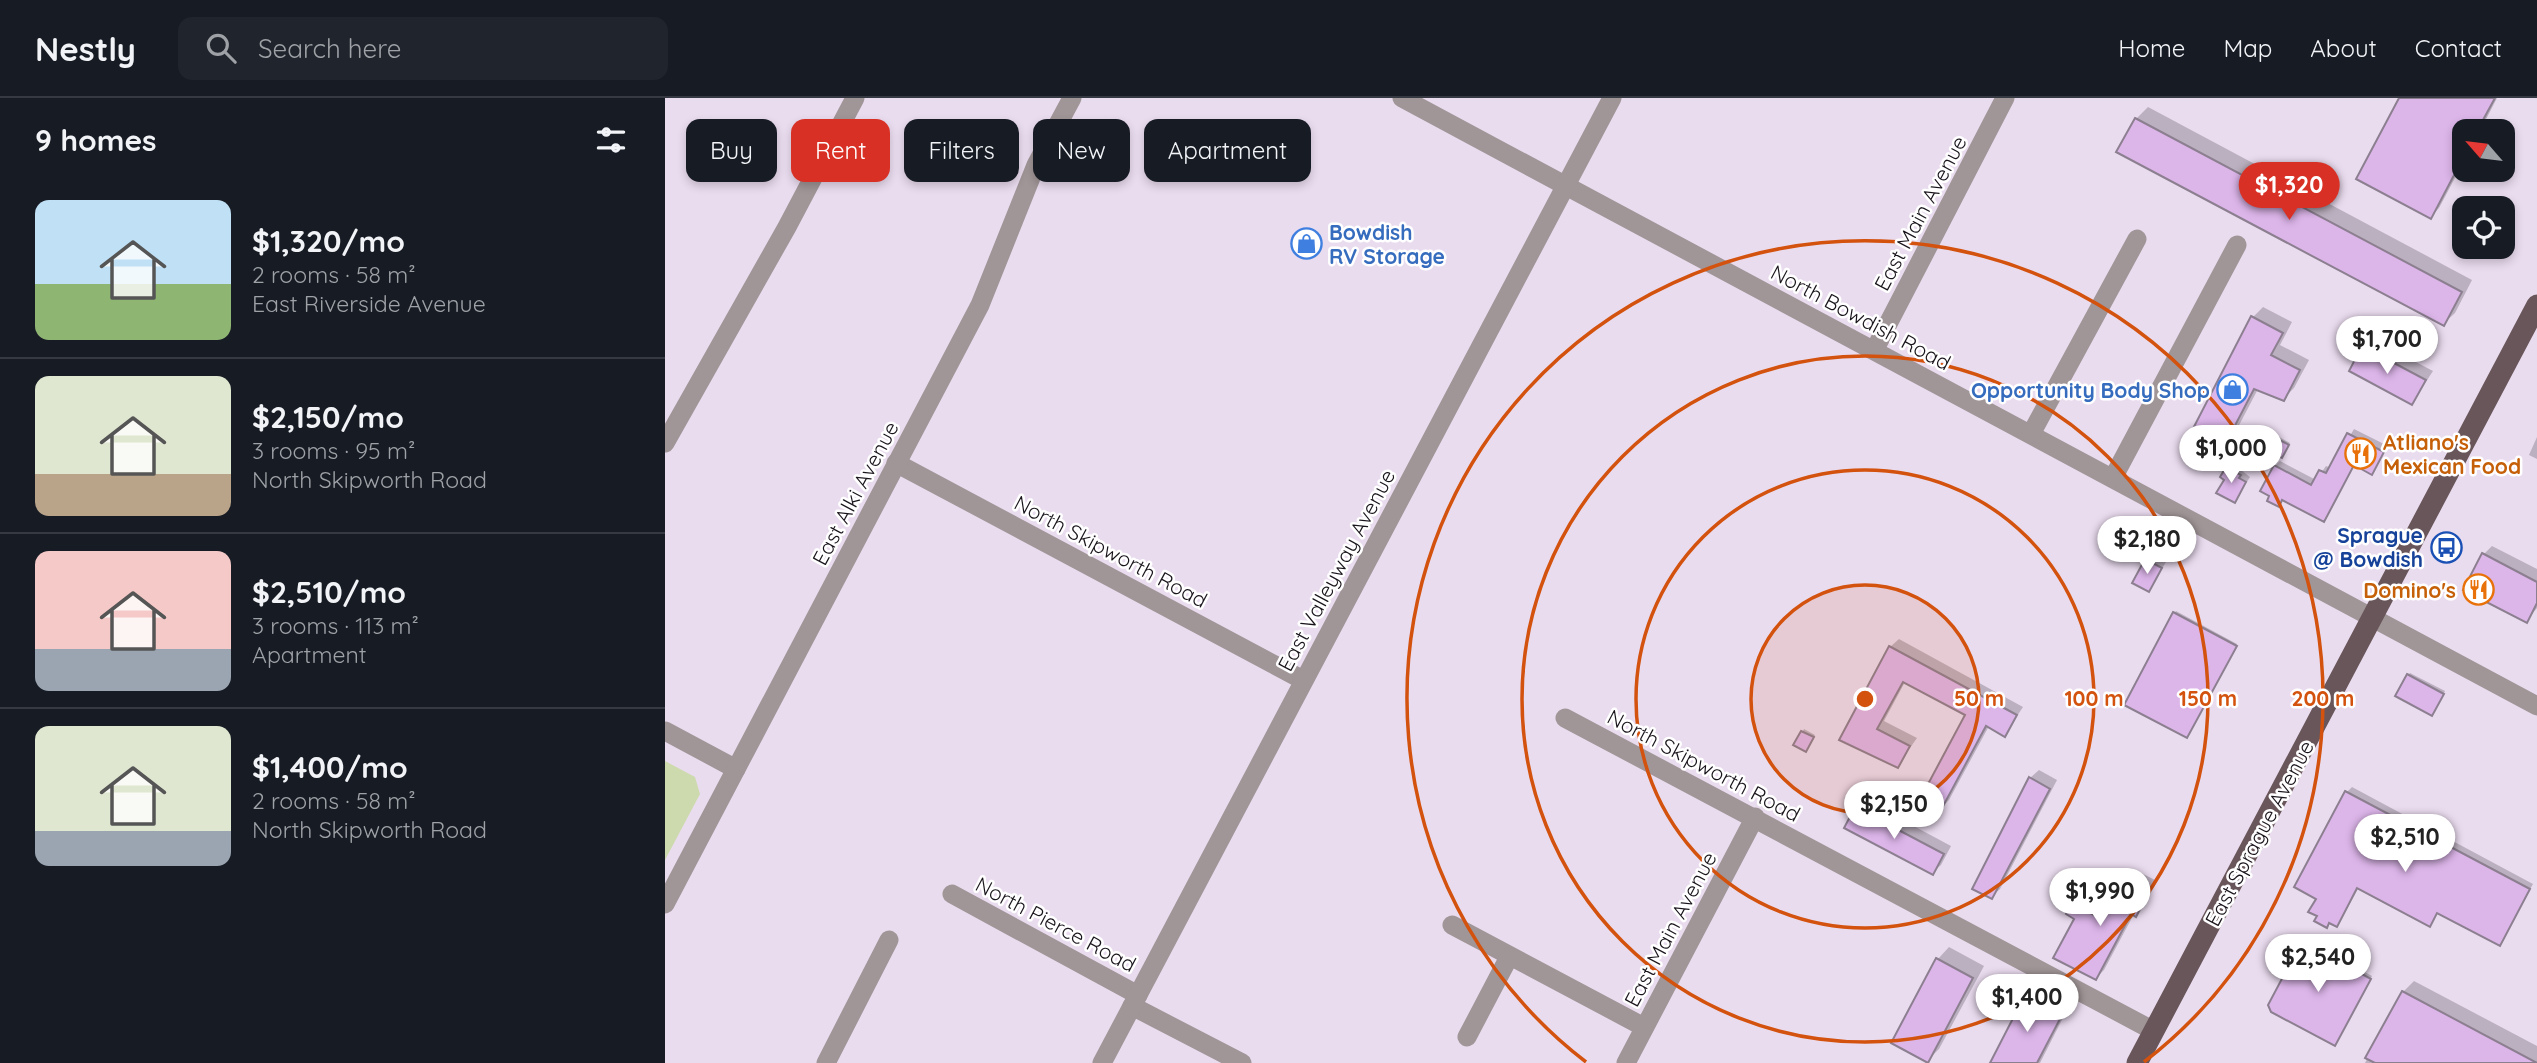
<!DOCTYPE html>
<html lang="en">
<head>
<meta charset="utf-8">
<style>
  :root { --surface:#171b24; --page:#20242c; --text:#f1f3f6; --muted:#9ea1a6; --line:#363941; --accent:#d93025 }
  body { margin:0; font-family:Quicksand,sans-serif; background:var(--page); color:var(--text); height:100vh; display:flex; flex-direction:column; font-size:26px; white-space:nowrap }
  * { box-sizing:border-box; margin:0 }
  p { font-size:23px; color:var(--muted) }
  .icon { flex:none; width:38px; height:38px; fill:none; stroke:currentColor; stroke-width:2; stroke-linecap:round; stroke-linejoin:round }
  .map { position:relative; flex:1; overflow:hidden }
  .drawer { display:flex; flex-direction:column; background:var(--surface); width:665px }
  .drawer>* { flex:none }
  .guide { position:absolute; left:21px; top:21px; width:665px; height:63px; display:flex; gap:14px }
  .needle { width:46px; rotate:298deg }
  .controls { position:absolute; left:1787px; top:21px; display:grid; gap:14px }
  .controls a { display:grid; place-items:center; width:63px; height:63px; border-radius:14px; background:var(--surface); box-shadow:0 4px 10px #0003; font-size:35px }
  .price { position:absolute; translate:-50% -60px; padding:0 16px; border-radius:24px; background:#fff; color:#222; font-size:23px; line-height:46px; filter:drop-shadow(0 2px 4px #0008) }
  .price::after { content:''; position:absolute; left:50%; top:42px; width:21px; height:16px; margin-left:-10px; background:inherit; clip-path:polygon(0 0,100% 0,50% 100%) }
  .price.selected { background:var(--accent); color:#fff }
  ul { padding:0; list-style:none }
  li { display:flex; align-items:center; gap:21px; height:175px; padding:0 35px }
  li+li { border-top:2px solid var(--line) }
  li span { display:grid; place-items:center; flex:none; width:196px; height:140px; border-radius:14px; color:#555 }
  li>.icon { margin-inline-start:auto }
  span .icon { width:84px; height:84px; fill:#fffc; stroke-width:1 }
  li b { font-size:30px }
  h2 { display:flex; justify-content:space-between; align-items:center; height:84px; padding:0 35px; font-size:30px }
  .tag { padding:0 24px; border-radius:14px; background:var(--surface); box-shadow:0 4px 10px #0003; font-size:24px; line-height:63px }
  .tag.selected { background:var(--accent); color:#fff }
  header { display:flex; align-items:center; gap:42px; box-sizing:border-box; height:98px; padding:0 35px; background:var(--surface); border-bottom:2px solid var(--line) }
  header strong { font-size:33px }
  nav { display:flex; gap:38px; margin-inline-start:auto; font-size:24px }
  .search { width:490px; height:63px; background:var(--page); display:flex; align-items:center; gap:18px; box-sizing:border-box; padding:0 24px; border-radius:14px; color:var(--muted); font-size:26px }
  main { display:flex; flex:1; min-height:0 }
  .map>svg:first-child { display:block }
</style>
</head>
<body>
<header>
<strong>Nestly</strong>
<div class="search"><svg class="icon" aria-label="search" viewBox="0 0 24 24"><circle cx="10" cy="10" r="6"/><path d="M15 15l6 6"/></svg>Search here</div>
<nav><a>Home</a><a>Map</a><a>About</a><a>Contact</a></nav>
</header>
<main>
<section class="drawer">
<h2>9 homes<svg class="icon" aria-label="filters" viewBox="0 0 24 24"><path d="M4 7h16M4 17h16"/><circle cx="9" cy="7" r="2"/><circle cx="15" cy="17" r="2"/></svg></h2>
<ul>
<li><span style="background:linear-gradient(#bfe0f5 60%,#8fb573 0)"><svg class="icon" aria-label="home" viewBox="0 0 24 24"><path d="M3 11l9-7 9 7M6 9v11h12V9"/></svg></span><div><b>$1,320/mo</b><p>2 rooms · 58 m²</p><p>East Riverside Avenue</p></div></li>
<li><span style="background:linear-gradient(#dfe7d0 70%,#b9a48a 0)"><svg class="icon" aria-label="home" viewBox="0 0 24 24"><path d="M3 11l9-7 9 7M6 9v11h12V9"/></svg></span><div><b>$2,150/mo</b><p>3 rooms · 95 m²</p><p>North Skipworth Road</p></div></li>
<li><span style="background:linear-gradient(#f6c9c9 70%,#9aa5b1 0)"><svg class="icon" aria-label="home" viewBox="0 0 24 24"><path d="M3 11l9-7 9 7M6 9v11h12V9"/></svg></span><div><b>$2,510/mo</b><p>3 rooms · 113 m²</p><p>Apartment</p></div></li>
<li><span style="background:linear-gradient(#dfe7d0 75%,#9aa5b1 0)"><svg class="icon" aria-label="home" viewBox="0 0 24 24"><path d="M3 11l9-7 9 7M6 9v11h12V9"/></svg></span><div><b>$1,400/mo</b><p>2 rooms · 58 m²</p><p>North Skipworth Road</p></div></li>
</ul>
</section>
<div class="map">
<svg width="1872" height="965" viewBox="0 0 1872 965">
  <rect width="100%" height="100%" fill="#eadcef"/>
  <path fill="#cddaad" d="M 0,663 L 30,679 L 35,696 L 0,762 Z"/>
  <g fill="#0003">
    <path d="M 1736,0 L 1832,0 L 1815,33 L 1799,33 L 1799,63 L 1774,110 L 1765,119 Z"/>
    <path d="M 1483,9 L 1807,182 L 1790,215 L 1778,226 L 1471,21 Z"/>
    <path d="M 1598,209 L 1627,224 L 1615,247 L 1644,262 L 1629,290 L 1618,301 L 1593,291 L 1560,354 L 1550,364 L 1588,219 Z"/>
    <path d="M 1707,241 L 1768,273 L 1747,305 L 1698,249 Z"/>
    <path d="M 1689,331 L 1723,348 L 1711,369 L 1706,374 L 1690,366 L 1659,422 L 1619,401 L 1613,407 L 1610,368 L 1615,363 L 1651,382 L 1661,368 L 1666,370 Z"/>
    <path d="M 1607,335 L 1625,345 L 1619,356 L 1604,337 Z"/>
    <path d="M 1872,339 L 1872,361 L 1864,357 Z"/>
    <path d="M 1567,365 L 1585,379 L 1570,403 L 1561,381 L 1562,370 Z"/>
    <path d="M 1827,448 L 1872,471 L 1872,510 L 1861,523 L 1819,456 Z"/>
    <path d="M 1487,456 L 1501,464 L 1484,492 L 1470,484 Z"/>
    <path d="M 1511,513 L 1572,546 L 1524,636 L 1509,516 Z"/>
    <path d="M 1234,541 L 1358,609 L 1340,636 L 1324,628 L 1284,702 L 1276,710 L 1302,616 L 1240,584 L 1219,623 L 1252,640 L 1233,667 L 1176,641 L 1225,549 Z"/>
    <path d="M 1745,575 L 1780,593 L 1769,614 L 1743,577 Z"/>
    <path d="M 1139,631 L 1150,637 L 1141,652 L 1130,647 Z"/>
    <path d="M 1374,672 L 1392,682 L 1335,791 L 1326,799 L 1365,680 Z"/>
    <path d="M 1687,689 L 1868,786 L 1834,846 L 1774,813 L 1764,826 L 1694,789 L 1676,822 L 1671,827 L 1666,823 L 1661,828 L 1654,818 L 1653,800 L 1682,694 Z"/>
    <path d="M 1200,702 L 1286,748 L 1276,767 L 1267,775 L 1192,710 Z"/>
    <path d="M 1466,770 L 1492,783 L 1479,808 L 1469,816 L 1439,872 L 1431,880 L 1408,806 L 1417,798 L 1437,808 Z"/>
    <path d="M 1641,842 L 1707,878 L 1671,944 L 1639,844 Z"/>
    <path d="M 1284,849 L 1319,868 L 1274,951 L 1263,962 L 1228,944 L 1273,861 Z"/>
    <path d="M 1749,883 L 1872,948 L 1872,965 L 1700,965 L 1738,894 Z"/>
    <path d="M 1370,890 L 1404,908 L 1375,965 L 1327,965 L 1362,899 Z"/>
  </g>
  <g fill="#dcb5e9" stroke="#8c7f90" stroke-width="2">
    <path d="M 1734,0 L 1830,0 L 1812,33 L 1799,33 L 1799,58 L 1766,121 L 1691,81 Z"/>
    <path d="M 1470,20 L 1797,194 L 1779,228 L 1451,54 Z"/>
    <path d="M 1586,218 L 1618,235 L 1606,257 L 1635,272 L 1619,303 L 1589,291 L 1550,366 L 1518,350 Z"/>
    <path d="M 1697,248 L 1761,282 L 1747,307 L 1684,273 Z"/>
    <path d="M 1682,335 L 1719,354 L 1707,377 L 1689,367 L 1659,424 L 1617,402 L 1614,409 L 1602,403 L 1604,398 L 1595,393 L 1609,367 L 1646,387 L 1654,372 L 1661,375 Z"/>
    <path d="M 1603,336 L 1624,347 L 1617,360 L 1596,349 Z"/>
    <path d="M 1561,369 L 1576,377 L 1574,380 L 1581,384 L 1570,405 L 1551,395 L 1559,382 L 1555,379 Z"/>
    <path d="M 1817,455 L 1872,484 L 1872,505 L 1862,525 L 1798,492 Z"/>
    <path d="M 1480,461 L 1497,470 L 1484,494 L 1467,485 Z"/>
    <path d="M 1508,514 L 1572,548 L 1522,640 L 1459,607 Z"/>
    <path d="M 1224,548 L 1352,617 L 1340,639 L 1321,628 L 1276,712 L 1255,701 L 1300,617 L 1238,584 L 1212,631 L 1245,648 L 1233,670 L 1174,642 Z"/>
    <path d="M 1742,576 L 1779,596 L 1767,618 L 1730,598 Z"/>
    <path d="M 1136,633 L 1149,639 L 1141,654 L 1128,647 Z"/>
    <path d="M 1364,679 L 1385,691 L 1327,801 L 1307,791 Z"/>
    <path d="M 1680,693 L 1865,791 L 1835,848 L 1772,815 L 1765,829 L 1692,790 L 1672,829 L 1664,825 L 1662,830 L 1649,823 L 1652,818 L 1643,814 L 1651,801 L 1629,789 Z"/>
    <path d="M 1190,709 L 1279,756 L 1268,777 L 1179,730 Z"/>
    <path d="M 1457,777 L 1485,792 L 1471,819 L 1466,816 L 1431,882 L 1388,860 L 1409,821 L 1401,816 L 1407,805 L 1429,817 Z"/>
    <path d="M 1637,843 L 1706,881 L 1670,948 L 1606,914 L 1603,907 Z"/>
    <path d="M 1271,860 L 1308,880 L 1263,965 L 1226,945 Z"/>
    <path d="M 1737,893 L 1872,965 L 1710,965 L 1700,960 Z"/>
    <path d="M 1360,897 L 1397,917 L 1372,965 L 1325,965 Z"/>
  </g>
  <g fill="none" stroke-linecap="round" stroke-linejoin="round">
    <g stroke="#a09597" stroke-width="19">
      <path d="M 737,0 L 1872,608"/>
      <path d="M 1210,251 L 1340,0"/>
      <path d="M 1366,336 L 1472,141"/>
      <path d="M 0,345 L 122,129 L 190,0"/>
      <path d="M 231,365 L 638,582"/>
      <path d="M 1448,380 L 1572,147"/>
      <path d="M 900,620 L 1489,933"/>
      <path d="M 0,633 L 71,671"/>
      <path d="M 287,796 L 473,897"/>
      <path d="M 0,806 L 315,207 L 371,67 L 407,0"/>
      <path d="M 787,827 L 979,929"/>
      <path d="M 467,908 L 577,965"/>
      <path d="M 802,939 L 844,859"/>
      <path d="M 161,965 L 224,842"/>
      <path d="M 437,965 L 947,0"/>
      <path d="M 961,965 L 1090,719"/>
    </g>
    <path stroke="#69565a" stroke-width="21" d="M 1472,965 L 1872,207"/>
  </g>
  <circle cx="1200" cy="601" r="114" fill="#d3520e" fill-opacity=".12"/>
  <g fill="none" stroke="#d3520e" stroke-width="3.5">
    <circle cx="1200" cy="601" r="114"/>
    <circle cx="1200" cy="601" r="229"/>
    <circle cx="1200" cy="601" r="343"/>
    <path d="M921 964A458 458 0 1 1 1479 964"/>
  </g>
  <defs>
    <symbol id="shop-ring" viewBox="-11 -11 22 22"><circle r="9.5" fill="#fff" stroke="#3f7fe0" stroke-width="1.5"/><path d="M-5-2.5h2.3a2.7 3.5 0 0 1 5.4 0H5L5.5 6h-11ZM-1.5-2.5h3a1.5 2.3 0 0 0-3 0Z" fill="#3f7fe0"/></symbol>
    <symbol id="restaurant-ring" viewBox="-11 -11 22 22"><circle r="9.5" fill="#fff" stroke="#e8710a" stroke-width="1.5"/><path d="M-5-6h1v4h1v-4h1v4h1v-4h1v5L-1.5 .5V6h-2V.5L-5-1ZM5-6V6H3V1.5H1.5Q1.5-4 5-6Z" fill="#e8710a"/></symbol>
    <symbol id="bus-ring" viewBox="-11 -11 22 22"><circle r="9.5" fill="#fff" stroke="#1a4fb4" stroke-width="1.5"/><path d="M-5-6H5V4H4V6H2V4H-2V6H-4V4H-5ZM-3.5-4V0h7V-4ZM-3.5 1.2v1.5H-2V1.2ZM2 1.2v1.5H3.5V1.2Z" fill="#1a4fb4"/></symbol>
  </defs>
  <g fill-rule="evenodd">
    <use href="#shop-ring" x="624" y="128" width="35" height="35"/>
    <use href="#shop-ring" x="1550" y="274" width="35" height="35"/>
    <use href="#restaurant-ring" x="1678" y="338" width="35" height="35"/>
    <use href="#bus-ring" x="1764" y="432" width="35" height="35"/>
    <use href="#restaurant-ring" x="1796" y="474" width="35" height="35"/>
  </g>
  <g text-anchor="middle" dominant-baseline="central" stroke-width="5" stroke-linejoin="round" paint-order="stroke">
    <g font-size="21" fill="#19141b" stroke="#fff">
      <text transform="translate(1255 115) rotate(-62)">East Main Avenue</text>
      <text transform="translate(1196 219) rotate(28)">North Bowdish Road</text>
      <text transform="translate(190 395) rotate(-62)">East Alki Avenue</text>
      <text transform="translate(446 453) rotate(28)">North Skipworth Road</text>
      <text transform="translate(671 472) rotate(-62)">East Valleyway Avenue</text>
      <text transform="translate(1039 667) rotate(28)">North Skipworth Road</text>
      <text transform="translate(1594 735) rotate(-62)">East Sprague Avenue</text>
      <text transform="translate(391 826) rotate(28)">North Pierce Road</text>
      <text transform="translate(1005 831) rotate(-62)">East Main Avenue</text>
    </g>
    <g font-size="21" font-weight="bold" fill="#366cbe" stroke="#fff" text-anchor="start">
      <text x="664" y="134">Bowdish<tspan x="664" dy="24">RV Storage</tspan></text>
      <text x="1545" y="292" text-anchor="end">Opportunity Body Shop</text>
    </g>
    <g font-size="21" font-weight="bold" fill="#c56008" stroke="#fff" text-anchor="start">
      <text x="1718" y="344">Atliano's<tspan x="1718" dy="24">Mexican Food</tspan></text>
      <text x="1791" y="492" text-anchor="end">Domino's</text>
    </g>
    <g font-size="21" font-weight="bold" fill="#164399" stroke="#fff" text-anchor="end">
      <text x="1758" y="437">Sprague<tspan x="1758" dy="24">@ Bowdish</tspan></text>
    </g>
  </g>
  <circle cx="1200" cy="601" r="10" fill="#d3520e" stroke="#fff" stroke-width="3.5"/>
  <g font-size="21" text-anchor="middle" font-weight="bold" fill="#d3520e" stroke="#fff" stroke-width="5" stroke-linejoin="round" paint-order="stroke">
    <text x="1314" y="608">50 m</text>
    <text x="1429" y="608">100 m</text>
    <text x="1543" y="608">150 m</text>
    <text x="1658" y="608">200 m</text>
  </g>
</svg>
<div class="controls">
<a><svg class="needle" viewBox="-14 -14 28 28"><path d="M0-13l5 13h-10z" fill="#e53935"/><path d="M0 13l5-13h-10z" fill="#9ea1a6"/></svg></a>
<a><svg class="icon" aria-label="locate" viewBox="0 0 24 24"><circle cx="12" cy="12" r="6"/><path d="M12 2v4M12 18v4M2 12h4M18 12h4"/></svg></a>
</div>
<b class="price selected" style="left:1624px;top:124px">$1,320</b>
<b class="price" style="left:1722px;top:278px">$1,700</b>
<b class="price" style="left:1566px;top:387px">$1,000</b>
<b class="price" style="left:1482px;top:478px">$2,180</b>
<b class="price" style="left:1229px;top:743px">$2,150</b>
<b class="price" style="left:1740px;top:776px">$2,510</b>
<b class="price" style="left:1435px;top:830px">$1,990</b>
<b class="price" style="left:1653px;top:896px">$2,540</b>
<b class="price" style="left:1362px;top:936px">$1,400</b>
<div class="guide">
<a class="tag">Buy</a>
<a class="tag selected">Rent</a>
<a class="tag">Filters</a>
<a class="tag">New</a>
<a class="tag">Apartment</a>
</div>
</div>
</main>
</body>
</html>
